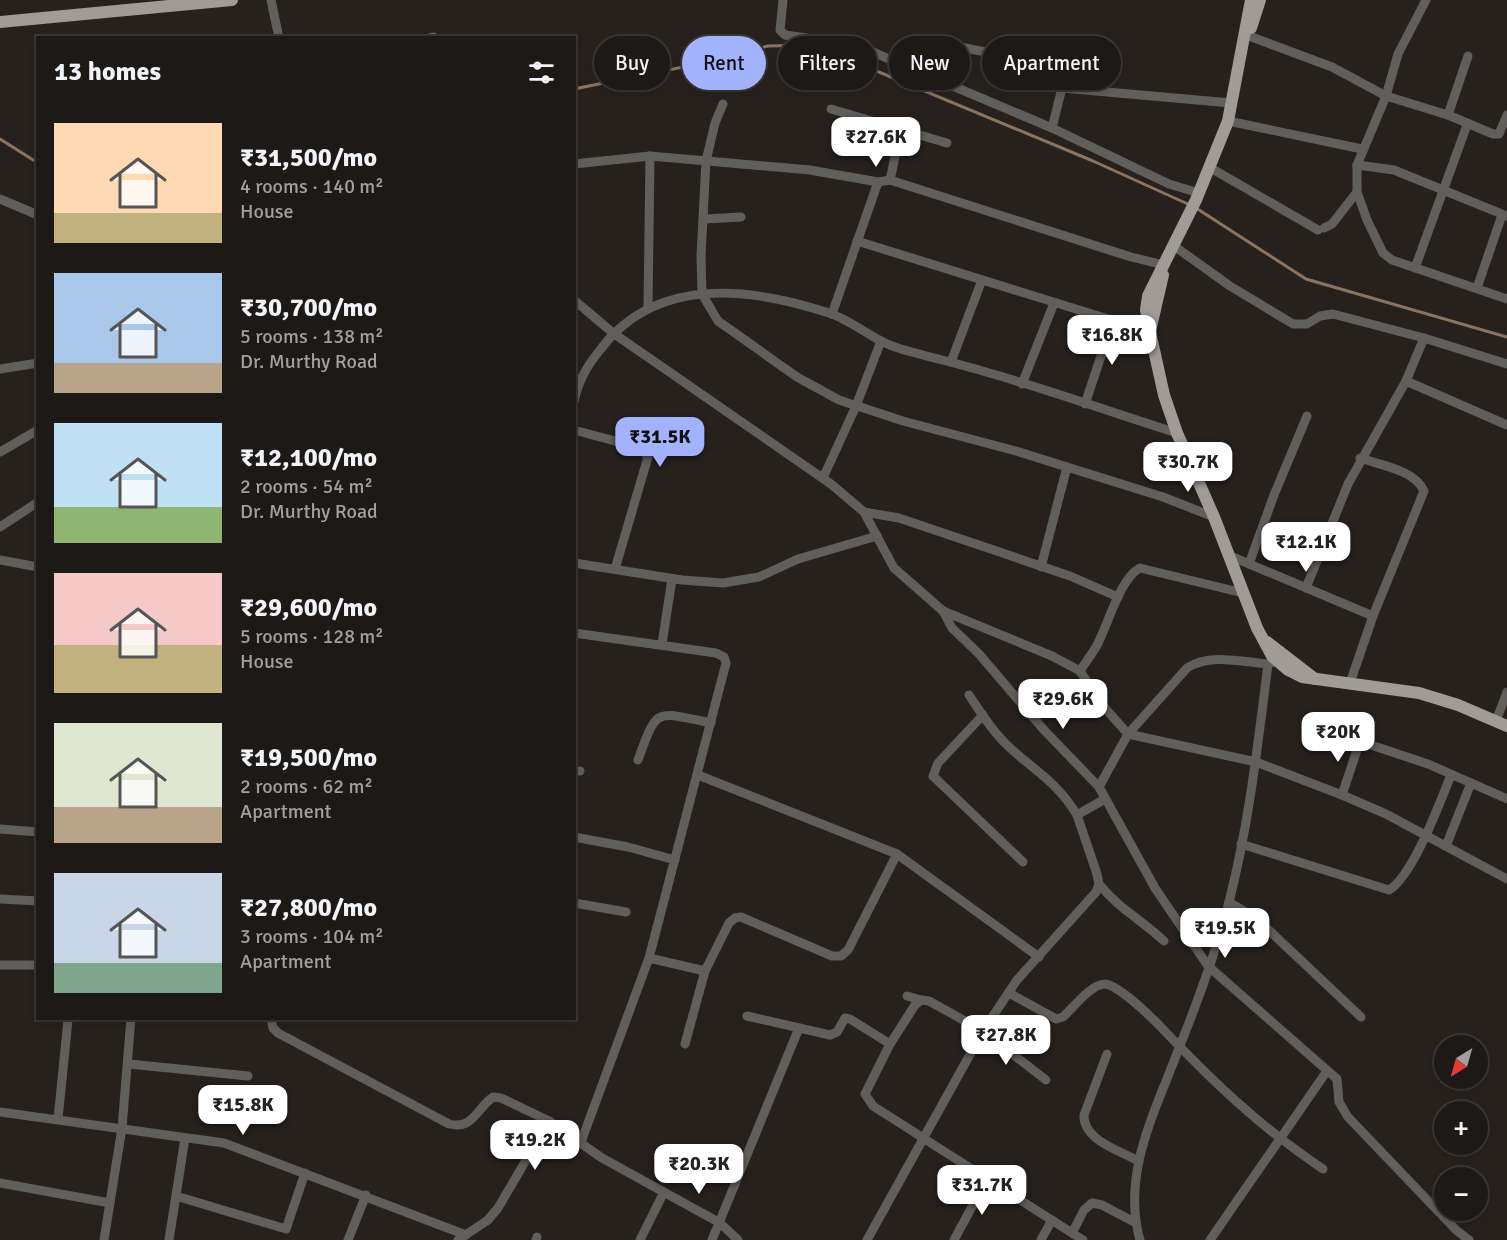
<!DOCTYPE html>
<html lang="en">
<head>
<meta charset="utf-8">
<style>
  :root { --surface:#1c1916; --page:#292623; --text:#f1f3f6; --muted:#a0a0a1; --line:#3a3835; --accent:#a3b2fd }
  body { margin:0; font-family:Signika,sans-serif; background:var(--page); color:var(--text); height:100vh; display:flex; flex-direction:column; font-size:22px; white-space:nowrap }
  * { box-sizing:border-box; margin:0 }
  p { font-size:20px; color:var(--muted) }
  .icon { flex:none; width:33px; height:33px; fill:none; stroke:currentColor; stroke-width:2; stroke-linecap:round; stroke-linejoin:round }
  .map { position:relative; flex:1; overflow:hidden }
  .panel { position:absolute; left:36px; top:36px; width:540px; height:984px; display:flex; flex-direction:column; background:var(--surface); border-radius:0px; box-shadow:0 3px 9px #0003,0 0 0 2px var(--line) }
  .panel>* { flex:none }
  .top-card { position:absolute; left:594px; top:36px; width:570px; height:54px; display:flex; gap:12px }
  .needle { width:39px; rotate:217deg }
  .controls { position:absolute; left:1434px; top:1035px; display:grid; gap:12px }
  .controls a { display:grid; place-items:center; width:54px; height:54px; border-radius:50%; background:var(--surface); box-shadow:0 3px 9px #0003,0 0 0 2px var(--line); font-size:30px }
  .price { position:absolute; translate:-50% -51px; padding:0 14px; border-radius:12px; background:#fff; color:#222; font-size:20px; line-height:39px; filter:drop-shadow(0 2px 3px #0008) }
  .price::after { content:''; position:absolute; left:50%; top:36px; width:18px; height:14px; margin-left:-9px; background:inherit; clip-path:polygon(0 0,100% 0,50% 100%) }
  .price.selected { background:var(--accent); color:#111 }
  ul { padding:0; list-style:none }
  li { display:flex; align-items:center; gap:18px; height:150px; padding:0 18px }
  li span { display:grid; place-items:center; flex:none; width:168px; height:120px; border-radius:0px; color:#555 }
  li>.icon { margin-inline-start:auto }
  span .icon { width:72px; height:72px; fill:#fffc; stroke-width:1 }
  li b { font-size:26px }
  h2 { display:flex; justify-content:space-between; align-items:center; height:72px; padding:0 18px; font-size:26px }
  .tag { padding:0 21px; border-radius:27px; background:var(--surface); box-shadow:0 3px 9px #0003,0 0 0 2px var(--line); font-size:21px; line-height:54px }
  .tag.selected { background:var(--accent); color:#111 }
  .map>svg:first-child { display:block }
</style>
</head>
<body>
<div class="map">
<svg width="1507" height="1240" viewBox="0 0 1507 1240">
  <rect width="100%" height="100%" fill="#26211d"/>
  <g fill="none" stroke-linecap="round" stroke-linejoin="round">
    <g stroke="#8b7561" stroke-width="3">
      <path d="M 574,89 L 693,65 L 768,46 L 814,45 L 1093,161 L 1190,205"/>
      <path d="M 0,139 L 38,163"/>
      <path d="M 1196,208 L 1306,279 L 1507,337"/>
    </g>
    <g stroke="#615f5c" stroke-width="9">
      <path d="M 271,0 L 279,38"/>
      <path d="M 783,0 L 780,30 L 785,35 L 856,45 L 1052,128 L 1169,184 L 1199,193"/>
      <path d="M 1426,0 L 1398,54 L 1386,96 L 1357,165 L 1357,192 L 1367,220 L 1383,253 L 1392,260 L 1507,299"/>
      <path d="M 1249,36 L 1332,67 L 1386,96 L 1448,115 L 1493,134 L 1499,134 L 1507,115"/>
      <path d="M 429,38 L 434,37"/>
      <path d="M 950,45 L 1057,66 L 1065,76 L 1052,128"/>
      <path d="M 1062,88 L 1231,103"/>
      <path d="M 723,104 L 715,123 L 706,161 L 701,256 L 702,294 L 718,321 L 797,377 L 839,400 L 903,421 L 1016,451 L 1163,497 L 1214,517"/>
      <path d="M 831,109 L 947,143"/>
      <path d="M 1448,115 L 1468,56"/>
      <path d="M 1228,121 L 1362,149"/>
      <path d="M 574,164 L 650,156 L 810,170 L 878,182 L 890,180 L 1131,257 L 1164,265"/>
      <path d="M 1357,165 L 1394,170 L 1507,216"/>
      <path d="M 1209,167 L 1318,230"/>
      <path d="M 890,180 L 901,129"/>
      <path d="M 0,199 L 38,215"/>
      <path d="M 705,219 L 741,217"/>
      <path d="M 1324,228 L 1332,224 L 1357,192"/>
      <path d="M 857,241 L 1150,332"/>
      <path d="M 1174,246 L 1230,286 L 1293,324 L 1307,324 L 1320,316 L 1333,314 L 1424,338 L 1507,364"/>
      <path d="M 1415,268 L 1467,125"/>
      <path d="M 1477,288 L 1502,215"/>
      <path d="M 574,300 L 613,333 L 831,484 L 864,512 L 894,568 L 943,611 L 952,628 L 979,654 L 1044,730 L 1099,787 L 1155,888 L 1208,966 L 1337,1079 L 1339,1102 L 1348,1117 L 1456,1230 L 1469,1240"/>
      <path d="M 648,308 L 650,156"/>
      <path d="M 832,314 L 878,182"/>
      <path d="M 951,362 L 982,280"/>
      <path d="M 0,369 L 38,363"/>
      <path d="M 1406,381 L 1507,425"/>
      <path d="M 1022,384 L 1054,303"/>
      <path d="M 574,402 C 578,381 587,366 600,350 C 656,275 750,287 829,313 C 854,321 873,341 898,348 C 927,357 957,363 986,372 C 1050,390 1113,413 1177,433"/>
      <path d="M 1085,404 L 1113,320"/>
      <path d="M 574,430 L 641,448 L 648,457 L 615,569"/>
      <path d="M 0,452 L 38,430"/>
      <path d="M 823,478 L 856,406 L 881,341"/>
      <path d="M 864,512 L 899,518 L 1070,576 L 1118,597"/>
      <path d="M 0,527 L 38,502"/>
      <path d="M 1228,555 L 1373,616"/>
      <path d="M 0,560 L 38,567"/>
      <path d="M 574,563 L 682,580 L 723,583 L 759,577 L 798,559 L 877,536"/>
      <path d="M 1249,564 L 1274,495 L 1307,416"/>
      <path d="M 1041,567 L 1067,467"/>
      <path d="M 1306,588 L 1348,484 L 1406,381 L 1424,338"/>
      <path d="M 943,611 L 1052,656 L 1080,671 L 1104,707 L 1128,734 L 1256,762 L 1342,795 L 1386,814 L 1507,879"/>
      <path d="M 574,633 L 716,653 L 724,657 L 726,663 L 649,958 L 581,1142"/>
      <path d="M 662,644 L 672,579"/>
      <path d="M 1080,671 C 1085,663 1091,655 1096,647 C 1108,626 1119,579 1140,568 L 1243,593"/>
      <path d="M 1350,683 L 1373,616 L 1424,491 C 1415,470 1380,465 1360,458"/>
      <path d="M 969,695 C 981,713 993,732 1009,747 C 1035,771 1057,782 1077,815"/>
      <path d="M 983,715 L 938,763 L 933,776 L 1023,862"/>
      <path d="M 1496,721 L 1507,692"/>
      <path d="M 1332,732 L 1428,764 L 1507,799"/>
      <path d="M 638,760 C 658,705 655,712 711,723"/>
      <path d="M 574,771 L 580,771"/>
      <path d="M 698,775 L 897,854 L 1039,957"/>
      <path d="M 1099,787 L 1128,734 L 1187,668 C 1210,653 1242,662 1268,664"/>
      <path d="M 1342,795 L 1360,741"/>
      <path d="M 0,829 L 38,832"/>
      <path d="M 574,837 L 628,847 L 675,860"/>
      <path d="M 1241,844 L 1389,890 C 1413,876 1440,802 1451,775"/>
      <path d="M 1446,846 L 1471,783"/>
      <path d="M 1099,884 C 1118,908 1143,921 1164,941"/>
      <path d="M 0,899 L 38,901"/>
      <path d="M 1229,902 L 1256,918 L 1361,1017"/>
      <path d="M 574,903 L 626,912"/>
      <path d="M 649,958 L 705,971"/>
      <path d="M 0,965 L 38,965"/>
      <path d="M 1009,993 L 1056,1019 L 1063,1017 C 1073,1008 1091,984 1105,984 C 1118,985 1150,1016 1159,1025 C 1210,1079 1261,1128 1323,1169"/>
      <path d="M 907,996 L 921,1000"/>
      <path d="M 747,1016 L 830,1035 L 837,1032 L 845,1018 L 850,1019 L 890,1044"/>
      <path d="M 271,1018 L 273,1028 L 278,1033 L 449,1124 C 473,1130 476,1109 493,1097 L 501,1098 L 549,1121 L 602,1158 L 720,1223 L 738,1240"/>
      <path d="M 685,1044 L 705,971 L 729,923 L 735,918 L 741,917 L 832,956 L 841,956 L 848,950 L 897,854"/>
      <path d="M 1107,1054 L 1084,1115 C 1083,1140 1119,1150 1138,1161"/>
      <path d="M 129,1064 L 248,1076"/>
      <path d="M 1046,1080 L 983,1031 L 929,1001 L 921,1000 L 915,1005 L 890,1044 L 865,1094 L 873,1106 L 1083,1240"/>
      <path d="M 0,1112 L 224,1143 L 466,1235"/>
      <path d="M 58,1119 L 68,1020"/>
      <path d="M 0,1183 L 110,1203"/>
      <path d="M 176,1196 L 286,1229 L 305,1173"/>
      <path d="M 1072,1233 L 1084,1210 L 1092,1203 L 1102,1205 L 1136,1223"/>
      <path d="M 104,1240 L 122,1128 L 131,1018"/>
      <path d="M 169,1240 L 185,1138"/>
      <path d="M 348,1240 L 366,1195"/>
      <path d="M 458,1240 L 488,1220 L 498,1208 L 549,1121"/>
      <path d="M 536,1240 L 537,1237"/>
      <path d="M 640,1240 L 664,1192"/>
      <path d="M 712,1240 L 799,1028"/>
      <path d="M 867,1240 L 983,1031 L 1017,980 L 1096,892 L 1099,884 L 1097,874 L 1077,815 L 1105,799"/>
      <path d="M 954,1240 L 987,1179"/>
      <path d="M 1041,1240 L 1052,1220"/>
      <path d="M 1140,1240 C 1121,1173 1156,1110 1179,1048 C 1198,1001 1216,951 1229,902 C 1249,824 1258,743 1268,664 L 1277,661"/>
      <path d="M 1210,1240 L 1327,1071"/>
    </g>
    <g stroke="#a19b96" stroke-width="12">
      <path d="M 1251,0 L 1228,121 L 1196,200 L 1148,296 L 1146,310 L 1150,332 L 1164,395 L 1177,433 L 1214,517 L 1257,628 L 1272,656 L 1288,670 L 1302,677 L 1419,693 L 1458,705 L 1507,726"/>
      <path d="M 0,22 L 232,0"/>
      <path d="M 1251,28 L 1260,0"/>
      <path d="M 1151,327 L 1163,275"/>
      <path d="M 1267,642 L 1315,679"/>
    </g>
  </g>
</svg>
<div class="controls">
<a><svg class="needle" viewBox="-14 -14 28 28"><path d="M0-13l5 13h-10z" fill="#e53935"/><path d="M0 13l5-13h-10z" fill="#a0a0a1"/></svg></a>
<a>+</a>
<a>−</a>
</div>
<b class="price" style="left:876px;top:168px">₹27.6K</b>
<b class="price" style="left:1112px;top:366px">₹16.8K</b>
<b class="price selected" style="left:660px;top:468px">₹31.5K</b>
<b class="price" style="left:1188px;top:493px">₹30.7K</b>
<b class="price" style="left:1306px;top:573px">₹12.1K</b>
<b class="price" style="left:1063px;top:730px">₹29.6K</b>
<b class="price" style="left:1338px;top:763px">₹20K</b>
<b class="price" style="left:1225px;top:959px">₹19.5K</b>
<b class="price" style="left:1006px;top:1066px">₹27.8K</b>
<b class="price" style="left:243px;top:1136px">₹15.8K</b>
<b class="price" style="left:535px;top:1171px">₹19.2K</b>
<b class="price" style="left:699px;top:1195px">₹20.3K</b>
<b class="price" style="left:982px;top:1216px">₹31.7K</b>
<div class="top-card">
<a class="tag">Buy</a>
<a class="tag selected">Rent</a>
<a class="tag">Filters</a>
<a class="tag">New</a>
<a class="tag">Apartment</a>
</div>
<section class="panel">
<h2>13 homes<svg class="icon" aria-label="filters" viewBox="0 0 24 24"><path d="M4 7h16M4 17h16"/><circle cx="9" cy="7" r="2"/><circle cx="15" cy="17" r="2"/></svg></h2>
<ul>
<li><span style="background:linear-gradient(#ffd9b3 75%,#c2b280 0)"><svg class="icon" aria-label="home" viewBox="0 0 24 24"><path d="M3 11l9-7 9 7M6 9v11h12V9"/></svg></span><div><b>₹31,500/mo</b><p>4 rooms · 140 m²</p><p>House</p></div></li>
<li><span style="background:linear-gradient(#a9c7e8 75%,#b9a48a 0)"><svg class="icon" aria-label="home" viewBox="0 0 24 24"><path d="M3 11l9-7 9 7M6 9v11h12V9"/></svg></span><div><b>₹30,700/mo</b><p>5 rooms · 138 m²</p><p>Dr. Murthy Road</p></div></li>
<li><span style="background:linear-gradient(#bfe0f5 70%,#8fb573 0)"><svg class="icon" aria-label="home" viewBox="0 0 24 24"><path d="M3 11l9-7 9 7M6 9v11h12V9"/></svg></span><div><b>₹12,100/mo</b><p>2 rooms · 54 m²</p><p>Dr. Murthy Road</p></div></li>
<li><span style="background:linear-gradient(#f6c9c9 60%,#c2b280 0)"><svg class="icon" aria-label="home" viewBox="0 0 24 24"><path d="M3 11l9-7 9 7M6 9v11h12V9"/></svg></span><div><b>₹29,600/mo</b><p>5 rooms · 128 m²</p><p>House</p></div></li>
<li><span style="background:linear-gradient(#dfe7d0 70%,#b9a48a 0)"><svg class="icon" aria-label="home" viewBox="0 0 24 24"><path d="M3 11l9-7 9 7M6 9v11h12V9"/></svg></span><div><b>₹19,500/mo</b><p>2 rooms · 62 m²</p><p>Apartment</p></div></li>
<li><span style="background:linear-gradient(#c9d6e8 75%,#7fa58c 0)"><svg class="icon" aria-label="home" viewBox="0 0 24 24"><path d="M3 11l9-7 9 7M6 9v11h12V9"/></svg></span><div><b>₹27,800/mo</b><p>3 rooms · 104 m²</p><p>Apartment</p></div></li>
</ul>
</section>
</div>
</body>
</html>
